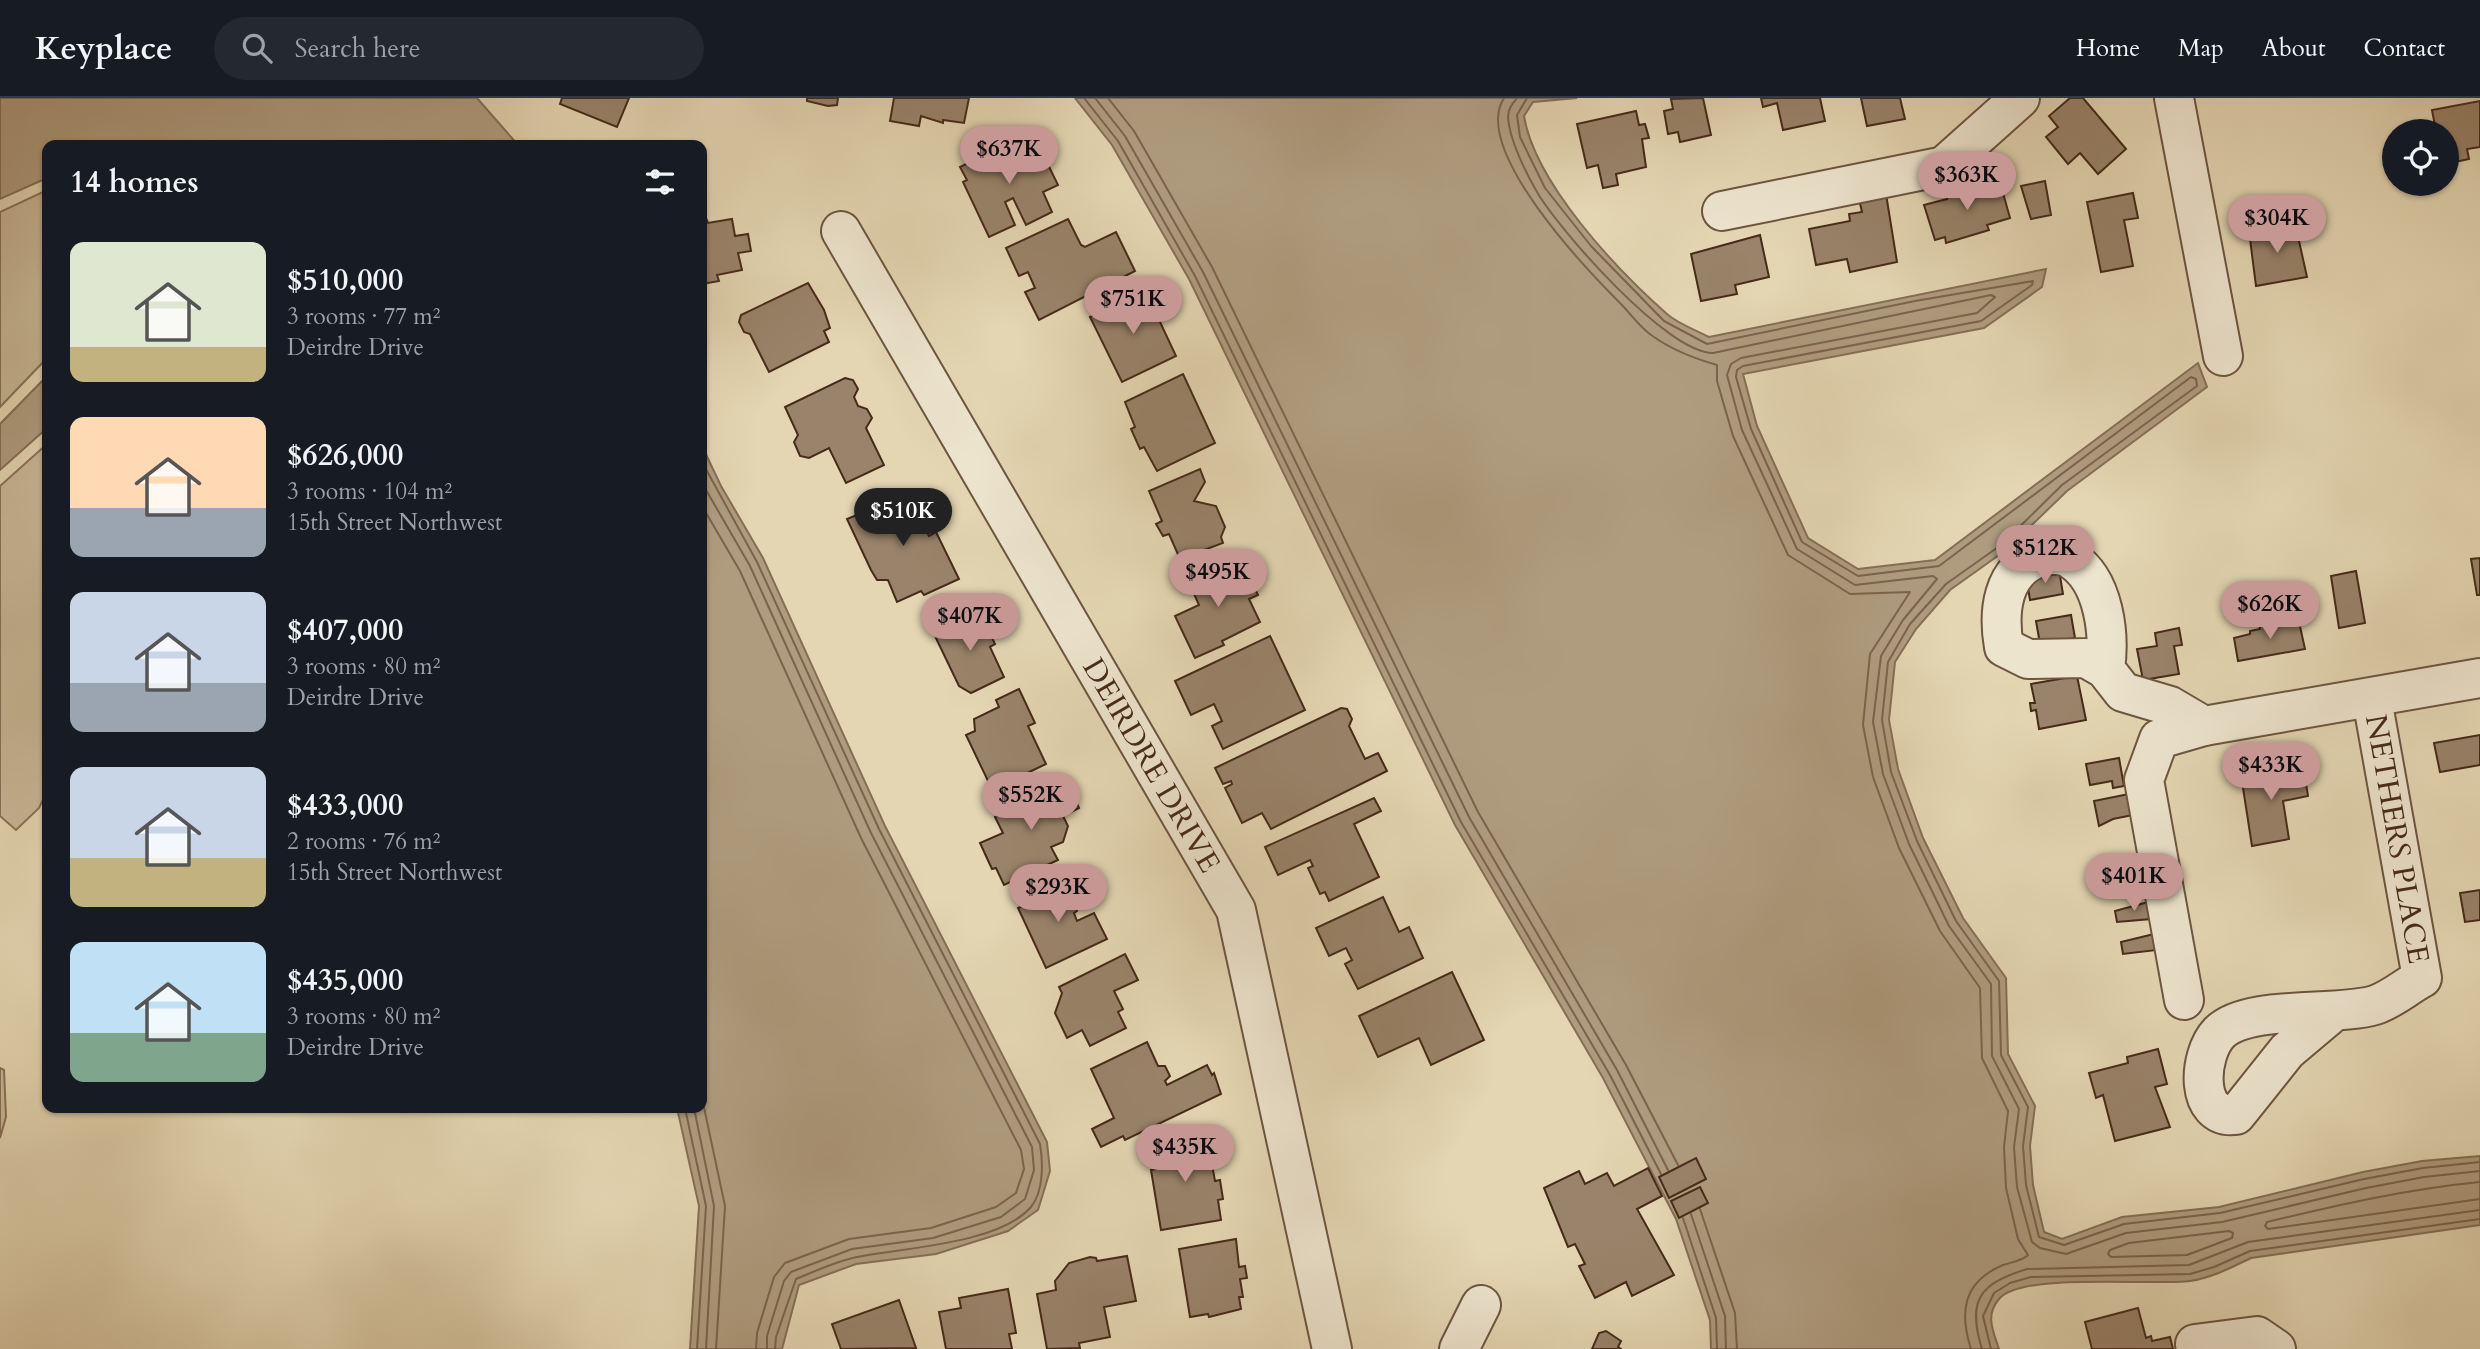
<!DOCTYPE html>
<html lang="en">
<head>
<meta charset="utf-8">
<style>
  :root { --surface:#171b24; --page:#242831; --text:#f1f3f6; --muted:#9ea1a6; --line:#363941; --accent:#c59692 }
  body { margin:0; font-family:Cardo,serif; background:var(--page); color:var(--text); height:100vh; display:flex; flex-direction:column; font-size:26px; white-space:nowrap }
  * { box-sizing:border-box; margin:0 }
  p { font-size:23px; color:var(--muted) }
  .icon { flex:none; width:38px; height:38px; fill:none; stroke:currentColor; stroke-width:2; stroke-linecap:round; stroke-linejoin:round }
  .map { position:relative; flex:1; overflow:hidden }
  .drawer { position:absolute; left:42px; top:42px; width:665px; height:973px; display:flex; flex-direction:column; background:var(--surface); border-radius:14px; box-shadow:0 2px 5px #0004 }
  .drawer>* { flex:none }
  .tools { position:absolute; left:2382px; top:21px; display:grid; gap:14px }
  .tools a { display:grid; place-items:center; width:77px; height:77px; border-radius:50%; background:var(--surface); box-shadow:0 2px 5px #0004; font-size:35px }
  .price { position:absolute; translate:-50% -60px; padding:0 16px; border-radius:24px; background:var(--accent); color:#111; font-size:23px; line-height:46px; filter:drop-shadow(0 2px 4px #0008) }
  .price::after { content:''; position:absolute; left:50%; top:42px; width:21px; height:16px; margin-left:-10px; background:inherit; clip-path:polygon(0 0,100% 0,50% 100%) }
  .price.active { background:#222; color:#fff }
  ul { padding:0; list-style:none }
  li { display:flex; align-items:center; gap:21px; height:175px; padding:0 28px }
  li span { display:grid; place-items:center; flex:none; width:196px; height:140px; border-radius:14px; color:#555 }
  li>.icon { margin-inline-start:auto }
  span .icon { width:84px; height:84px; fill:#fffc; stroke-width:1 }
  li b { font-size:30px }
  h2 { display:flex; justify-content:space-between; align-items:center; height:84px; padding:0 28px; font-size:30px }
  header { display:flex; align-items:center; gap:42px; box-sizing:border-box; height:98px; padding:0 35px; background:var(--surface); border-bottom:2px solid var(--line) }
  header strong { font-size:33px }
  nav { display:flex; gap:38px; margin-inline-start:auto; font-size:24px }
  .search { width:490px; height:63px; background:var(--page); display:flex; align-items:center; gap:18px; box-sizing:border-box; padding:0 24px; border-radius:38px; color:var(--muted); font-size:26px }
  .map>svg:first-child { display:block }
</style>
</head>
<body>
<header>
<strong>Keyplace</strong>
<div class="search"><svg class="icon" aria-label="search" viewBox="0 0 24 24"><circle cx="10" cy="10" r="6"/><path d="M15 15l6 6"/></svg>Search here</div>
<nav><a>Home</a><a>Map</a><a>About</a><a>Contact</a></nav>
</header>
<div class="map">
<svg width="2480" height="1251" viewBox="0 0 2480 1251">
  <rect width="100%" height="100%" fill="#e4d6b3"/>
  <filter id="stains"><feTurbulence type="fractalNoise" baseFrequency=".00286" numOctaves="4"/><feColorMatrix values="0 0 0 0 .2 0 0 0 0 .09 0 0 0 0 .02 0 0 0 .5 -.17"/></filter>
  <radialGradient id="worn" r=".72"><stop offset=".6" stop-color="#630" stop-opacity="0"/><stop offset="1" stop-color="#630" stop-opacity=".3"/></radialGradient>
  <g fill="#c9b999" stroke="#88725a" stroke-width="2">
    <path d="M 47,92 L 47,260 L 0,309 L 0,114 Z"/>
    <path d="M 47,346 L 47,693 L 39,710 L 16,732 L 0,718 L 0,388 Z"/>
    <path d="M 0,970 L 4,972 L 6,1019 L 0,1040 Z"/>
  </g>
  <g fill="#af9c7f" stroke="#856e57" stroke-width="2">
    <path d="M 0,0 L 477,0 L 518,47 L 47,47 L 47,80 L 0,101 Z"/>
    <path d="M 1075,0 L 1577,0 L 1533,4 L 1524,18 C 1535,85 1616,171 1667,216 C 1678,226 1696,232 1709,239 L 2046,171 L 2042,189 L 1984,230 L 1743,276 L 1757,328 L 1808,440 L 1858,471 L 1935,462 L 2198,265 L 2207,289 L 2067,393 L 2006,452 L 1950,492 L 1916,531 L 1895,564 L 1889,622 L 1898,671 L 1923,740 L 1963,820 L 2006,880 L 2008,956 L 2035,1008 L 2030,1048 L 2033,1087 L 2044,1134 L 2062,1141 L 2122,1119 L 2219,1109 L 2363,1074 L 2422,1063 L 2480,1058 L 2480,1127 L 2251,1160 C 2232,1169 2212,1180 2190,1183 C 2152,1188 2021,1174 1999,1201 C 1985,1217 1993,1233 1999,1251 L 1711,1251 L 1710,1222 L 1676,1121 L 1603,980 L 1455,727 L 1189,181 L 1112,47 Z"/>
    <path d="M 47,278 L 47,330 L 0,372 L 0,326 Z"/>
    <path d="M 702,348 L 721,388 L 763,460 L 885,728 L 1047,1044 L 1050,1073 L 1038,1112 L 1008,1133 L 936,1156 L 856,1166 L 799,1187 L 782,1251 L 690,1251 L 699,1108 L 677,1010 L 702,1010 Z"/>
  </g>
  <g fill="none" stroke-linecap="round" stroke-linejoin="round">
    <g stroke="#7b634c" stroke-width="2">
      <path d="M 1084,0 L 1118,43 L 1195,178 L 1461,724 L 1610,977 L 1661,1076"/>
      <path d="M 1095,0 L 1125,38 L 1203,174 L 1469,719 L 1617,972 L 1668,1072"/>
      <path d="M 1108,0 L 1134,33 L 1212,169 L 1478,714 L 1626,967 L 1678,1067"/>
      <path d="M 1504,0 C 1471,51 1586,171 1620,205 C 1631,216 1641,231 1654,239 C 1674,253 1696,261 1717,267 L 1717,283 L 1733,338 L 1788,457 L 1850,496 L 1910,494 L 1870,556 L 1863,627 L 1873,679 L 1899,750 L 1940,833 L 1980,890 L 1982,960 L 2008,1013 L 2004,1049 L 2006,1090 L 2018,1141 L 2028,1157 C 2022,1163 2012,1164 2003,1167 C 1963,1184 1959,1214 1971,1251"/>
      <path d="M 1517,0 C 1512,6 1508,11 1508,19 C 1509,41 1526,75 1537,94 C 1560,133 1667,255 1713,255 L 1991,197 L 1995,199 L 1977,215 L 1741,260 L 1731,266 L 1727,277 L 1742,332 L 1797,451 L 1855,487 L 1933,478 L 1937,481 L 1903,522 L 1881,558 L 1873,624 L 1883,676 L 1909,746 L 1949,828 L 1991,886 L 1992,958 L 2019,1011 L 2014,1049 L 2017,1089 L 2032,1144 L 2040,1150 L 2066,1156 L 2126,1135 L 2222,1124 L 2366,1090 L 2424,1079 L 2480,1073"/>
      <path d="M 1527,0 L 1517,17 L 1520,39 L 1545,90 L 1591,148 L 1664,223 L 1707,246 L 1915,203 L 2033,183 L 2032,187 L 1981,223 L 1743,268 L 1737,272 L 1736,279 L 1751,331 L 1802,444 L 1858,478 L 1939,468 L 2191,279 L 2196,281 L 2197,288 L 2062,387 L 2001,447 L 1946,486 L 1910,526 L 1888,564 L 1882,622 L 1891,674 L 1917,743 L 1956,823 L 1999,883 L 2001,957 L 2028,1009 L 2023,1048 L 2026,1087 L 2039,1139 L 2064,1147 L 2124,1126 L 2220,1115 L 2364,1081 L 2423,1070 L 2480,1064"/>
      <path d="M 702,364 L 757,464 L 879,731 L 1040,1046 C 1043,1064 1044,1093 1031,1109 C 999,1146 902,1150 857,1159 C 837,1163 815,1173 796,1181 L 776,1239 L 775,1251"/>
      <path d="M 702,385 L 750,468 L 871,735 L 1032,1049 L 1034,1072 L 1025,1101 L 1001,1119 L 933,1140 L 852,1151 L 791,1174 L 784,1183 L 767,1238 L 767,1251"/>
      <path d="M 702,408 L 740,473 L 861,740 L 1021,1052 L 1024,1071 L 1016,1095 L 996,1109 L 931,1130 L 849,1141 L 785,1165 L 774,1179 L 757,1235 L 756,1251"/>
      <path d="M 702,1000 L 725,1108 L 716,1251"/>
      <path d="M 685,1010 L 706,1108 L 697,1251"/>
      <path d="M 694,1010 L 714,1108 L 706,1251"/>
      <path d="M 2480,1084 C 2407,1091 2338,1107 2267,1124 L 2265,1128 L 2268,1131 L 2480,1101"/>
      <path d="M 1700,1111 L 1735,1215 L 1737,1251"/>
      <path d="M 1691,1116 L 1725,1218 L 1726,1251"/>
      <path d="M 1683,1120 L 1716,1220 L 1717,1251"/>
      <path d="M 2229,1133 L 2233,1135 L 2232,1140 L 2187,1157 L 2111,1159 L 2108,1156 L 2110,1152 L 2129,1145 Z"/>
      <path d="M 1982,1251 C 1967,1202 1979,1186 2027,1171 L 2189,1167 L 2248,1144 L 2480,1112"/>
      <path d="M 1991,1251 L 1983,1218 L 1994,1195 L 2010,1185 L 2031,1179 L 2190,1176 L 2214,1169 L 2250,1153 L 2480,1121"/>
    </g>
  </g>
  <g fill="#99836a" stroke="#472a1a" stroke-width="2">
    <path d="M 562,0 L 629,0 L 617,29 L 560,6 Z"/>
    <path d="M 807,0 L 838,0 L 837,7 L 828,8 L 807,3 Z"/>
    <path d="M 894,0 L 969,0 L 964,25 L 943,22 L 943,25 L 921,18 L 919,28 L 890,23 Z"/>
    <path d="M 1703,0 L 1711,37 L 1680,44 L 1678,34 L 1668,36 L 1664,13 L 1673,11 L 1671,1 Z"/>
    <path d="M 1761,0 L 1820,0 L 1825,23 L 1783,32 L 1777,5 L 1763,9 Z"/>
    <path d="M 1861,0 L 1900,0 L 1905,21 L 1867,28 Z"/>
    <path d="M 2070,0 L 2083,0 L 2126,51 L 2098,76 L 2080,55 L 2068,66 L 2046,39 L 2058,29 L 2049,18 Z"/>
    <path d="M 2480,3 L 2480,49 L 2467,51 L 2469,61 L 2446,66 L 2446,33 L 2436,33 L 2432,12 Z"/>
    <path d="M 1636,13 L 1639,27 L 1645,26 L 1649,40 L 1642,41 L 1646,69 L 1616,76 L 1618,87 L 1603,90 L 1598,67 L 1587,70 L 1577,26 Z"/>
    <path d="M 1014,43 L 1019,55 L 1038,46 L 1058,87 L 1043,94 L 1052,114 L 1026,127 L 1013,100 L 1005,104 L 1015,127 L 989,139 L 963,84 L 967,82 L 960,69 Z"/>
    <path d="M 2045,83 L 2051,117 L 2031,121 L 2021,88 Z"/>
    <path d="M 2000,84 L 2010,120 L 1987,127 L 1989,132 L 1946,145 L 1945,139 L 1935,142 L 1924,107 L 1947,101 L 1945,94 L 1958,90 L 1960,96 Z"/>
    <path d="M 2133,95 L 2138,120 L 2124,122 L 2133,168 L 2101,174 L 2087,104 Z"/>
    <path d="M 1886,96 L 1897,164 L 1850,174 L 1847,161 L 1816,167 L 1809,131 L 1850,123 L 1849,116 L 1862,114 L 1859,101 Z"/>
    <path d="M 702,109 L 708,125 L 732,121 L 735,138 L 748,136 L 751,153 L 738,155 L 742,172 L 717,177 L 719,183 L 702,186 Z"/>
    <path d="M 1068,121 L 1081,147 L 1085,149 L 1116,134 L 1135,173 L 1039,222 L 1025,194 L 1035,190 L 1028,174 L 1019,178 L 1006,150 Z"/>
    <path d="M 2295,125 L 2307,179 L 2256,188 L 2249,133 Z"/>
    <path d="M 1760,137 L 1769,179 L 1735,187 L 1737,196 L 1701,203 L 1691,156 Z"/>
    <path d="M 808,185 L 824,212 L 830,230 L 824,233 L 829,244 L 769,274 L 750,236 L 744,234 L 739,224 L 741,217 Z"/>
    <path d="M 1145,192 L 1176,258 L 1122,284 L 1090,219 Z"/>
    <path d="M 1183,276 L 1215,345 L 1157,373 L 1144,349 L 1140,351 L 1131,331 L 1135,329 L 1125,304 Z"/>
    <path d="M 845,280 L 853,282 L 858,291 L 854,299 L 858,308 L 867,311 L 872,320 L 866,330 L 884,367 L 846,385 L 829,350 L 809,360 L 800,358 L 794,344 L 798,337 L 785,309 Z"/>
    <path d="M 1200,371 L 1205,384 L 1194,403 L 1216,408 L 1225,429 L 1221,439 L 1223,445 L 1180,461 L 1169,436 L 1163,438 L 1156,426 L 1162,423 L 1149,393 Z"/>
    <path d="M 908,396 L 915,409 L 925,409 L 931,420 L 924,428 L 929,438 L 936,434 L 959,481 L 924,497 L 921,493 L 897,504 L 888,482 L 877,482 L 871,472 L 847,421 Z"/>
    <path d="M 2480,460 L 2480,497 L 2477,497 L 2471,461 Z"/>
    <path d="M 1232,466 L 1238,480 L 1248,475 L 1258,497 L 1249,501 L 1260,524 L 1222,543 L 1224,547 L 1195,560 L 1175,518 L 1199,507 L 1186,478 L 1208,468 L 1212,475 Z"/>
    <path d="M 2059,472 L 2063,496 L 2030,502 L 2026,478 Z"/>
    <path d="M 2356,473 L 2365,525 L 2339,530 L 2331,478 Z"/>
    <path d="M 980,514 L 995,546 L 990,549 L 1004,579 L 971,595 L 959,588 L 934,536 Z"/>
    <path d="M 2071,517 L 2075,540 L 2040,546 L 2036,523 Z"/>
    <path d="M 2269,523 L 2270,530 L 2299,524 L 2305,551 L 2238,563 L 2234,540 L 2250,536 L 2250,533 L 2260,531 L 2259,525 Z"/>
    <path d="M 2179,530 L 2182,547 L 2174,548 L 2179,576 L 2143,582 L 2137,551 L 2157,548 L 2155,535 Z"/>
    <path d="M 1270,538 L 1305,612 L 1223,651 L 1212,628 L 1222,623 L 1214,606 L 1191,617 L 1175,583 Z"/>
    <path d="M 2077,578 L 2086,622 L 2039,631 L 2036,612 L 2031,613 L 2030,605 L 2035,605 L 2031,586 Z"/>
    <path d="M 1019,591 L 1035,625 L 1028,628 L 1046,666 L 1004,686 L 996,679 L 988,683 L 966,637 L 975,633 L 974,621 L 999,609 L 996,602 Z"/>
    <path d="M 1341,610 L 1347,611 L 1352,621 L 1349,628 L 1365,661 L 1378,655 L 1387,673 L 1271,731 L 1262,715 L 1242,725 L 1225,690 L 1232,686 L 1231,683 L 1223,686 L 1215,670 Z"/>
    <path d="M 2480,637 L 2480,667 L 2440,674 L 2434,645 Z"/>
    <path d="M 2119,660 L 2124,688 L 2113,690 L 2112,683 L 2090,687 L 2086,666 Z"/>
    <path d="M 2303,667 L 2308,698 L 2283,703 L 2289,741 L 2252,748 L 2241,677 Z"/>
    <path d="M 1064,677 L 1079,710 L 1063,718 L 1068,728 L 1063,744 L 1051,749 L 1058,762 L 1004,787 L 996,770 L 992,771 L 980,745 L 1003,735 L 995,719 L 1036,700 L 1031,691 Z"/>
    <path d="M 2134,695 L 2138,716 L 2113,721 L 2099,728 L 2094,703 Z"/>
    <path d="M 1374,700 L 1381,713 L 1354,726 L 1379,779 L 1329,803 L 1325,794 L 1320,796 L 1308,770 L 1313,768 L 1310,762 L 1278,777 L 1265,749 Z"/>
    <path d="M 1058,780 L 1067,799 L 1070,797 L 1077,813 L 1074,815 L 1077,823 L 1094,815 L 1107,841 L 1046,870 L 1018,810 L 1025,807 L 1020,797 Z"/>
    <path d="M 2480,792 L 2480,822 L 2465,824 L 2460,795 Z"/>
    <path d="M 1383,799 L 1399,834 L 1409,829 L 1423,860 L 1358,891 L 1345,866 L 1352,862 L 1346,850 L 1329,858 L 1316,830 Z"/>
    <path d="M 2148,804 L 2151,821 L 2117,824 L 2115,813 Z"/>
    <path d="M 2154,836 L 2157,852 L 2123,856 L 2121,844 Z"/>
    <path d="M 1125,856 L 1138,882 L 1114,893 L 1123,911 L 1118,914 L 1126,930 L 1090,948 L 1082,932 L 1067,940 L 1055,915 L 1062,895 L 1059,889 Z"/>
    <path d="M 1452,874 L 1484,942 L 1431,967 L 1419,940 L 1378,959 L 1359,918 Z"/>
    <path d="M 1147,944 L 1158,968 L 1165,968 L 1170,978 L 1165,983 L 1167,987 L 1207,967 L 1212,977 L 1214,975 L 1221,996 L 1125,1042 L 1123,1038 L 1101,1049 L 1092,1031 L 1114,1020 L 1091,971 Z"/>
    <path d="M 2158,951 L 2167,986 L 2155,989 L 2170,1029 L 2115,1043 L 2103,997 L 2096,1000 L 2089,975 L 2128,965 L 2127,959 Z"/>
    <path d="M 1199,1035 L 1203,1062 L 1211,1061 L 1215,1083 L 1220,1082 L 1223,1101 L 1218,1102 L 1221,1122 L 1161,1132 L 1151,1072 L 1161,1070 L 1156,1042 Z"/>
    <path d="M 1696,1060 L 1706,1081 L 1669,1100 L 1659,1079 Z"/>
    <path d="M 1648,1070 L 1662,1098 L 1637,1111 L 1674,1177 L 1632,1198 L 1626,1184 L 1595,1200 L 1579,1168 L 1585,1166 L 1575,1146 L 1568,1149 L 1544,1090 L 1579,1073 L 1585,1086 L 1607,1075 L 1614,1088 Z"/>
    <path d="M 1700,1089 L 1708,1105 L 1679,1120 L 1671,1103 Z"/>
    <path d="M 1236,1141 L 1239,1169 L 1245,1168 L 1247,1180 L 1240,1181 L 1243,1199 L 1239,1199 L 1241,1211 L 1209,1219 L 1208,1216 L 1190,1219 L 1179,1151 Z"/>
    <path d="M 1127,1158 L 1136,1203 L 1104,1209 L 1110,1239 L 1079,1245 L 1080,1250 L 1047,1251 L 1037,1196 L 1056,1192 L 1055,1183 L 1069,1165 L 1090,1159 L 1096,1160 L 1097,1163 Z"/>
    <path d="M 1008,1191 L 1016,1235 L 1009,1236 L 1012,1251 L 946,1251 L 939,1214 L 961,1210 L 959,1200 Z"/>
    <path d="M 899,1202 L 916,1250 L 841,1251 L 832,1226 Z"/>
    <path d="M 2138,1210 L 2146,1240 L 2151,1238 L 2152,1243 L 2170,1239 L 2173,1251 L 2092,1251 L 2085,1224 Z"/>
    <path d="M 1606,1233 L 1621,1243 L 1618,1249 L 1621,1251 L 1592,1251 L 1599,1235 Z"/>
  </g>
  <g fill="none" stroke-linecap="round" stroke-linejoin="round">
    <defs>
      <g id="minor">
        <path d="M 2174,0 L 2223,258"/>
        <path d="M 1722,113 L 1944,68 L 2020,0"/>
        <path id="s1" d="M 841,133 L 1236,812 L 1332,1251"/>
        <path d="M 2105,571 C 2110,536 2104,483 2072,462 C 2064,456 2050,456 2041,459 C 2001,471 1998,515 2004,549 L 2028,561 L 2086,560 L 2105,571 L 2123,594 L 2170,608 L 2204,628"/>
        <path d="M 2184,902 L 2144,682 L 2159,641 L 2204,628 L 2480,580"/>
        <path d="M 2331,916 L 2287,953 L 2236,1017 C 2194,1022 2198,957 2219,935 C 2247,906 2336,919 2375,907 C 2391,902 2407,888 2422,880 L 2372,601"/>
        <path d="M 2195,1246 L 2257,1238 L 2276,1251"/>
        <path d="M 1459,1251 L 1481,1207"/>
      </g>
    </defs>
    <use href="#minor" stroke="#6e5540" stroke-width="42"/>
    <use href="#minor" stroke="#ede4ce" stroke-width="38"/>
  </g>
  <g text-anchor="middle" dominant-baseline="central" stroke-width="5" stroke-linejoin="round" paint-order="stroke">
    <g font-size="30" fill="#472a1a" stroke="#ede4ce">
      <text stroke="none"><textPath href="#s1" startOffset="618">DEIRDRE DRIVE</textPath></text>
      <text transform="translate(2397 741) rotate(80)">NETHERS PLACE</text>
    </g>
  </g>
  <rect width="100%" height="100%" filter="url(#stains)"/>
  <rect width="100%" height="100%" fill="url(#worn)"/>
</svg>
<div class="tools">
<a><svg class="icon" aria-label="locate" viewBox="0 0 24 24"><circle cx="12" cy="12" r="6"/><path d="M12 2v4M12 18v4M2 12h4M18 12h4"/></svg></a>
</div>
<b class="price" style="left:1009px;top:88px">$637K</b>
<b class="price" style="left:1967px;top:114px">$363K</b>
<b class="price" style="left:2277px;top:157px">$304K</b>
<b class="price" style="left:1133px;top:238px">$751K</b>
<b class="price active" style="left:903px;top:450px">$510K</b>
<b class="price" style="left:2045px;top:487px">$512K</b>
<b class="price" style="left:1218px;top:511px">$495K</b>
<b class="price" style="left:2270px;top:543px">$626K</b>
<b class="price" style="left:970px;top:555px">$407K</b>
<b class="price" style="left:2271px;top:704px">$433K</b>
<b class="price" style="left:1031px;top:734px">$552K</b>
<b class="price" style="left:2134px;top:815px">$401K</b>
<b class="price" style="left:1058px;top:826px">$293K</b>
<b class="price" style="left:1185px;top:1086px">$435K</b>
<section class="drawer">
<h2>14 homes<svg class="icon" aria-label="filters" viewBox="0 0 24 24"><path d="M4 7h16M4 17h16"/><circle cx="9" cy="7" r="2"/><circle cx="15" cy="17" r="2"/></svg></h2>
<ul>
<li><span style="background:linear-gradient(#dfe7d0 75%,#c2b280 0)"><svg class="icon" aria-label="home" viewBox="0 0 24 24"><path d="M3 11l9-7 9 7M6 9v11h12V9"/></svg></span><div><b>$510,000</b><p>3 rooms · 77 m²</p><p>Deirdre Drive</p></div></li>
<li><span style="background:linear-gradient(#ffd9b3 65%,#9aa5b1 0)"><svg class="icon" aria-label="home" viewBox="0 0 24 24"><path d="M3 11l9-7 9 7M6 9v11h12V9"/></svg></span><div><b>$626,000</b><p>3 rooms · 104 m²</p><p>15th Street Northwest</p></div></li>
<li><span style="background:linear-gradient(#c9d6e8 65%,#9aa5b1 0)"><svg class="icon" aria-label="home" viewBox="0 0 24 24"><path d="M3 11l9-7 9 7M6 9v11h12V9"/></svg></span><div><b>$407,000</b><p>3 rooms · 80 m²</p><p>Deirdre Drive</p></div></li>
<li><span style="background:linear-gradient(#c9d6e8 65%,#c2b280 0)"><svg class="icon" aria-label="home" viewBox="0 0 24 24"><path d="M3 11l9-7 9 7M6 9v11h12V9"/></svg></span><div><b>$433,000</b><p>2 rooms · 76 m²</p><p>15th Street Northwest</p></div></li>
<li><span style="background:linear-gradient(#bfe0f5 65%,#7fa58c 0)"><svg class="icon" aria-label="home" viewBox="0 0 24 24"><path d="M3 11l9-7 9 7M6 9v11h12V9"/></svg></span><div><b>$435,000</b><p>3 rooms · 80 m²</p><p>Deirdre Drive</p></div></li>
</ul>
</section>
</div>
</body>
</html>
